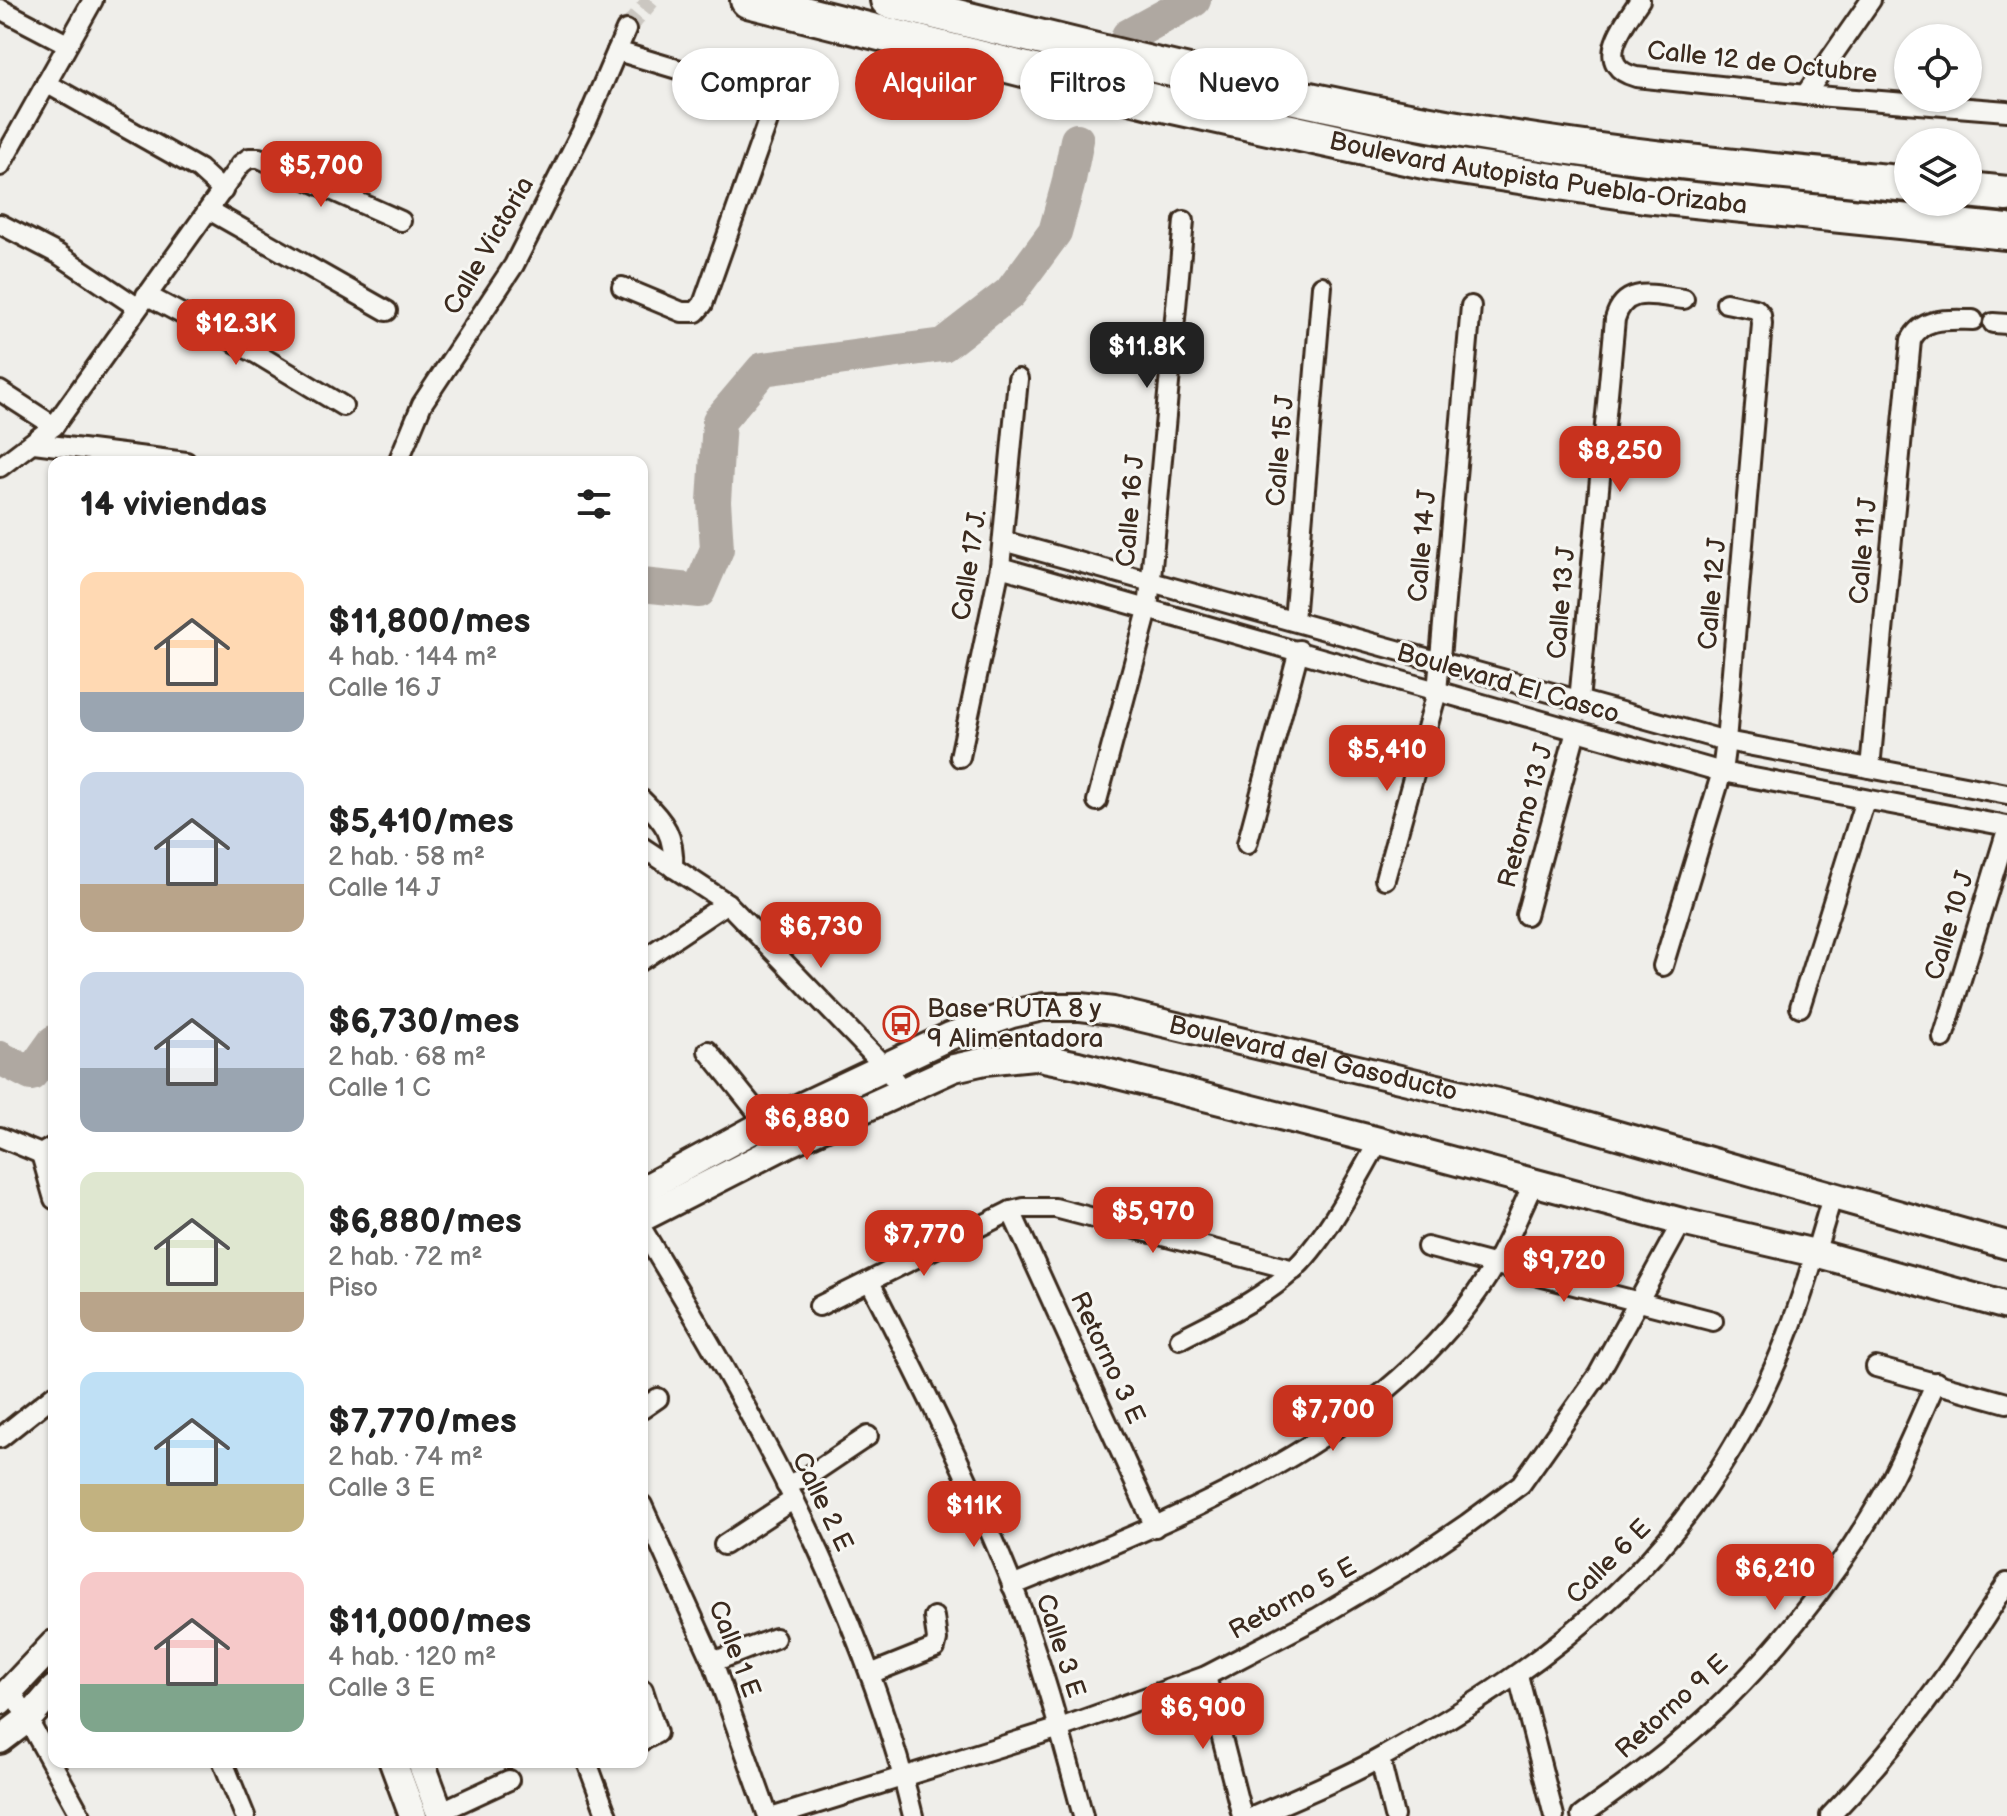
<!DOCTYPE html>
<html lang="es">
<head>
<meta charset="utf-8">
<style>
  :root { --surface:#fff; --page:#f6f6f6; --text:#222; --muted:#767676; --accent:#c8321e }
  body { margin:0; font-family:"Balsamiq Sans",sans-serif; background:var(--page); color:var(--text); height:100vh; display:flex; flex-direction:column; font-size:30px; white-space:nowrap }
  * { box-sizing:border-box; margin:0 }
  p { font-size:26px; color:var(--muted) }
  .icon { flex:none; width:44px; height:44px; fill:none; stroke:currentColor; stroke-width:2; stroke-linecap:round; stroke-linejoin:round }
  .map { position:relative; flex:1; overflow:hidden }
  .sheet { position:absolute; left:48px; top:456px; width:600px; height:1312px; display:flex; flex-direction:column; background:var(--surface); border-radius:16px; box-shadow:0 2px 6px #0004 }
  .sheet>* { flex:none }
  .banner { position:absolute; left:672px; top:48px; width:760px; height:72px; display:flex; gap:16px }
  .buttons { position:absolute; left:1894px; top:24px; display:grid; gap:16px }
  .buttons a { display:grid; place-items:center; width:88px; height:88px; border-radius:50%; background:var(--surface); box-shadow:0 2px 6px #0004; font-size:40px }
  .price { position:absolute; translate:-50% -68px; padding:0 18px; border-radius:16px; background:var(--accent); color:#fff; font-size:26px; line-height:52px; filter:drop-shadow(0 2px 4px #0008) }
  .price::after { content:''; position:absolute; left:50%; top:48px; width:24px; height:18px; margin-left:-12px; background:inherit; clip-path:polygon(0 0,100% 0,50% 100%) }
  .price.active { background:#222; color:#fff }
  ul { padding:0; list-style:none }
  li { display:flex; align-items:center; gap:24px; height:200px; padding:0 32px }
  li span { display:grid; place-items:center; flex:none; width:224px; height:160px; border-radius:16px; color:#555 }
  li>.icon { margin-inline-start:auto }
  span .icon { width:96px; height:96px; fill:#fffc; stroke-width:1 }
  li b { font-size:34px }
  h2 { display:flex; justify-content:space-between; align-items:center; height:96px; padding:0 32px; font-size:34px }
  .pill { padding:0 28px; border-radius:36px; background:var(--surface); box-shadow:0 2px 6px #0004; font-size:28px; line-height:72px }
  .pill.active { background:var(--accent); color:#fff }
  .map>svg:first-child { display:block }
</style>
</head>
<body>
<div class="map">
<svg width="2007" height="1816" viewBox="0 0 2007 1816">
  <rect width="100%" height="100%" fill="#efeeea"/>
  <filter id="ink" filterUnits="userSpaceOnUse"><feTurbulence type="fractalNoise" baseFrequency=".0125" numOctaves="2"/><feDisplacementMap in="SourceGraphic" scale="16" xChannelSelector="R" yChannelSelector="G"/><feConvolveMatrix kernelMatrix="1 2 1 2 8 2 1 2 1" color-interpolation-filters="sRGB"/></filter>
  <g filter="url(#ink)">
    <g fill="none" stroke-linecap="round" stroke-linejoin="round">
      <g stroke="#afa8a1" stroke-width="34">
        <path d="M 1128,36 L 1194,0"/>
        <path d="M 642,585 L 699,591 L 717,549 L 714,501 L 719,421 L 763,369 L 943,345 L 1010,293 L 1055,232 L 1068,185 L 1077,140"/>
        <path d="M 0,1058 L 31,1074 L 54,1042"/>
      </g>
      <path stroke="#cbc7c1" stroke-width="18" stroke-dasharray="18 9" stroke-linecap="butt" d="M 626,30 L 651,0"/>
      <defs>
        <g id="street">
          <path d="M 1640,0 C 1624,24 1591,65 1636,77 L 1805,95 L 2007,111"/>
          <path d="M 0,9 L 67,44"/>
          <path d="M 617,51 L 757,93 L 769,102 L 769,118 L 703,304 L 696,312 L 682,312 L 622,287"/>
          <path d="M 46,83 L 199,169 L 223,191"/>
          <path d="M 1805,95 L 1871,0"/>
          <path d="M 0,166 L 93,0"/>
          <path d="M 209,210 L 387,311"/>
          <path d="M 0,224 L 58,254 L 137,307"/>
          <path d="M 146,295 L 257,354 L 343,406"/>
          <path d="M 1993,323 L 2007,324"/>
          <path d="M 0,391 L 54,426"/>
          <path d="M 34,443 L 186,462"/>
          <path d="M 398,462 L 422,404 L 514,265 L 587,121 L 626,30"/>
          <path d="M 0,467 L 54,426 L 241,164 L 249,158 L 259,158 L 401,221"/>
          <path d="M 1003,541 L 1726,741 L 2007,794"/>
          <path d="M 1000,567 L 1722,772 L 2007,826"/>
          <path d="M 1294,621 L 1322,286"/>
          <path d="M 1579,701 L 1615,319 C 1625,284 1655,296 1684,299"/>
          <path d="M 960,757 L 1000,567 L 1018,379"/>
          <path d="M 1870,768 L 1911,340 C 1923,316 1950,320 1973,320"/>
          <path d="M 642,800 C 665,822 675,836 673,868"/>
          <path d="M 1097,801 L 1148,610 L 1184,221"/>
          <path d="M 1247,844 L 1299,650"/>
          <path d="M 642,847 L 727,903 L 885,1067 L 902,1090"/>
          <path d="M 1385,879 L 1437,692 L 1471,306"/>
          <path d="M 1526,915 L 1576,731"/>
          <path d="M 642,960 L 727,903"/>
          <path d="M 1663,966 L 1722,772 L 1726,741 L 1762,324 L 1761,315 L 1756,309 L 1726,303"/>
          <path d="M 1800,1007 L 1865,800"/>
          <path d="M 1943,1038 L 2007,830"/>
          <path d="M 708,1051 L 766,1123"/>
          <path d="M 0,1137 L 41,1154 L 54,1146"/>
          <path d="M 41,1154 L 54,1199"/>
          <path d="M 1011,1211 L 1155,1527"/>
          <path d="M 642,1229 C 753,1413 863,1605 913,1816"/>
          <path d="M 1427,1247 L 1713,1321"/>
          <path d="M 870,1282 C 921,1381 970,1480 1012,1584 C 1041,1659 1062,1738 1083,1816"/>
          <path d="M 819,1306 L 1011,1211 L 1024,1208 L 1055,1208 L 1294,1270"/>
          <path d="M 1180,1339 C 1218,1319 1261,1300 1292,1271 C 1326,1240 1356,1180 1379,1141"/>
          <path d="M 1876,1367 L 2007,1403"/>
          <path d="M 642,1409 L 658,1398"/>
          <path d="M 0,1438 L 54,1395"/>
          <path d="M 786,1485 L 807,1477 L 868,1436"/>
          <path d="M 642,1505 L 713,1662 L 768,1816"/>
          <path d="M 724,1545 L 794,1499"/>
          <path d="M 1012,1586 C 1185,1515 1397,1434 1495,1264 C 1510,1238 1521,1209 1534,1182"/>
          <path d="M 713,1662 L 775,1638"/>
          <path d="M 870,1674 L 935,1648 L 937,1640 L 934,1617"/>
          <path d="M 1518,1675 L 1554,1816"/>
          <path d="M 1206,1676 L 1242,1816"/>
          <path d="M 12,1691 L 81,1816"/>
          <path d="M 642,1741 L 657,1733 L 643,1690"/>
          <path d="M 1380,1759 L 1394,1816"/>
          <path d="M 223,1762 L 245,1816"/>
          <path d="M 587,1762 L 607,1816"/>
          <path d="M 440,1812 L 509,1780"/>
          <path d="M 777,1816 L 1060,1728 L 1206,1676 L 1317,1618 L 1408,1564 L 1467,1524 L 1521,1484 L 1598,1375 L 1682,1222"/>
          <path d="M 1255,1816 C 1297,1797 1342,1780 1382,1757 C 1560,1659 1694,1553 1777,1361 C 1800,1308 1816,1250 1833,1194"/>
          <path d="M 1581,1816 C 1614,1792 1648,1769 1679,1742 C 1758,1677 1842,1573 1890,1482 C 1907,1450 1921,1415 1936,1382"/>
          <path d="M 1830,1816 C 1899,1745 1955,1666 2007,1583"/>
        </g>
        <g id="secondary">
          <path id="s1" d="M 642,1190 L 766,1123 L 950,1036 L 1012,1014 L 1043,1007 L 1081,1007 L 1113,1011 L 1522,1108 L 2007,1245"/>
          <path d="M 642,1218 L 787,1144 L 954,1068 L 985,1061 L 1034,1056 L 1078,1065 L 1379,1141 L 1682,1222 L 1815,1253 L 2007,1306"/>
          <path d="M 0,1701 L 54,1644"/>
          <path d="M 0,1740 L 29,1718 L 54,1689"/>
          <path d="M 393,1762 L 413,1816"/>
          <path d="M 421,1762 L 441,1816"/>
        </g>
        <g id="highway">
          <path id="s2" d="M 748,0 L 1159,103 L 1428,162 L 1645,195 L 2007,232"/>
          <path d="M 888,0 C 1092,50 1297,103 1504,137 C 1638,159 1773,171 1908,184"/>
          <path d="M 1968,190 L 2007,194"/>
        </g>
      </defs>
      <use href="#street" stroke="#3b2a1e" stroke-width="24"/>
      <use href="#secondary" stroke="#3b2a1e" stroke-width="32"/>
      <use href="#highway" stroke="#3b2a1e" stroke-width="40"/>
      <use href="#street" stroke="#f6f6f2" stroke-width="18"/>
      <use href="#secondary" stroke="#f6f6f2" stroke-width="26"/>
      <use href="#highway" stroke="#f6f6f2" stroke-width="34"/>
    </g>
  </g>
  <defs>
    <symbol id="bus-ring" viewBox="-11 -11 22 22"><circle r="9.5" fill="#f6f6f2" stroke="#c8321e" stroke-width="1.5"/><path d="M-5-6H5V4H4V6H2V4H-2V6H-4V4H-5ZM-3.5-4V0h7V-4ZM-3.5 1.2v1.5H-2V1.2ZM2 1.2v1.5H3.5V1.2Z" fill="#c8321e"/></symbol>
  </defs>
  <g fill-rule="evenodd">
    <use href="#bus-ring" x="881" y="1004" width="40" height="40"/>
  </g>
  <g text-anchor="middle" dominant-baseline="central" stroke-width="6" stroke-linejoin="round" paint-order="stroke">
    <g font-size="26" fill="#3b2a1e" stroke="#f6f6f2">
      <text transform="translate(1762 63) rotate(6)">Calle 12 de Octubre</text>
      <text stroke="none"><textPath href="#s2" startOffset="810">Boulevard Autopista Puebla-Orizaba</textPath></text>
      <text transform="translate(489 246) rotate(-60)">Calle Victoria</text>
      <text transform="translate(1281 451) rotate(-85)">Calle 15 J</text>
      <text transform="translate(1131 511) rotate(-85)">Calle 16 J</text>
      <text transform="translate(1423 546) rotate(-85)">Calle 14 J</text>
      <text transform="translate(1864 551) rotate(-85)">Calle 11 J</text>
      <text transform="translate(970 565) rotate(-81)">Calle 17 J.</text>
      <text transform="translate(1713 594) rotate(-85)">Calle 12 J</text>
      <text transform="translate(1562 603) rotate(-85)">Calle 13 J</text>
      <text transform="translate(1508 684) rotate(16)">Boulevard El Casco</text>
      <text transform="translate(1526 816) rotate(-75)">Retorno 13 J</text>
      <text transform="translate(1950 926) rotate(-73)">Calle 10 J</text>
      <text stroke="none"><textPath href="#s1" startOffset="718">Boulevard del Gasoducto</textPath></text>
      <text transform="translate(1107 1358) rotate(65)">Retorno 3 E</text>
      <text transform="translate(822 1502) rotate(64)">Calle 2 E</text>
      <text transform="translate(1609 1562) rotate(-45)">Calle 6 E</text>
      <text transform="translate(1293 1599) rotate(-29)">Retorno 5 E</text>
      <text transform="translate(1060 1646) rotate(72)">Calle 3 E</text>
      <text transform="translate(734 1649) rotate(69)">Calle 1 E</text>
      <text transform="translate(1672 1707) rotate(-42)">Retorno 9 E</text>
    </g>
    <g font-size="26" fill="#3b2a1e" stroke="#f6f6f2" text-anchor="start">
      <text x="927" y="1009">Base RUTA 8 y<tspan x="927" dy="30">9 Alimentadora</tspan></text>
    </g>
  </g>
</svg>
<div class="buttons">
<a><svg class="icon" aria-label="locate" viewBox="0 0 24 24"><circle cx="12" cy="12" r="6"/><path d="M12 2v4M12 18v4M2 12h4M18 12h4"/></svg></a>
<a><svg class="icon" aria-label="layers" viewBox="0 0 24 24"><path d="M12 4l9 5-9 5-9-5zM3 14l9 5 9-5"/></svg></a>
</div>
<b class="price" style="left:321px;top:209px">$5,700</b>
<b class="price" style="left:236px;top:367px">$12.3K</b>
<b class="price active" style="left:1147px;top:390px">$11.8K</b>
<b class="price" style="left:1620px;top:494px">$8,250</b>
<b class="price" style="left:1387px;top:793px">$5,410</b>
<b class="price" style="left:821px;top:970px">$6,730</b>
<b class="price" style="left:807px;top:1162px">$6,880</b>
<b class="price" style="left:1153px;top:1255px">$5,970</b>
<b class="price" style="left:924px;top:1278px">$7,770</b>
<b class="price" style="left:1564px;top:1304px">$9,720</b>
<b class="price" style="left:1333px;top:1453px">$7,700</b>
<b class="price" style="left:974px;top:1549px">$11K</b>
<b class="price" style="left:1775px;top:1612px">$6,210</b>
<b class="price" style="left:1203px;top:1751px">$6,900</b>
<div class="banner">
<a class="pill">Comprar</a>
<a class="pill active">Alquilar</a>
<a class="pill">Filtros</a>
<a class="pill">Nuevo</a>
</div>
<section class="sheet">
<h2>14 viviendas<svg class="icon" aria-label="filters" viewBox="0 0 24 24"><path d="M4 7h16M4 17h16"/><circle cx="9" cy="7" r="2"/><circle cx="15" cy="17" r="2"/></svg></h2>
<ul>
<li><span style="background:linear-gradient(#ffd9b3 75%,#9aa5b1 0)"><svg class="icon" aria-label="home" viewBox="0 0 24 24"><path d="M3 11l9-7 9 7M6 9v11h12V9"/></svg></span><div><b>$11,800/mes</b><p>4 hab. · 144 m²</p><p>Calle 16 J</p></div></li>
<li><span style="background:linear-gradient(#c9d6e8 70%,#b9a48a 0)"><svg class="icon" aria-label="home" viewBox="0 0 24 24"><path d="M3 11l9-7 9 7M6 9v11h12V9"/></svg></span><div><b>$5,410/mes</b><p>2 hab. · 58 m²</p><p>Calle 14 J</p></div></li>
<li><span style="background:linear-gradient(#c9d6e8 60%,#9aa5b1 0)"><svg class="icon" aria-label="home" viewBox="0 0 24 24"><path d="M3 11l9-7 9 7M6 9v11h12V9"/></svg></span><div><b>$6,730/mes</b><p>2 hab. · 68 m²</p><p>Calle 1 C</p></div></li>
<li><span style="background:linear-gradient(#dfe7d0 75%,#b9a48a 0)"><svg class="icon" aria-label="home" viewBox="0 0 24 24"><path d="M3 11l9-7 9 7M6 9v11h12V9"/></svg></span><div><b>$6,880/mes</b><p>2 hab. · 72 m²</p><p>Piso</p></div></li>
<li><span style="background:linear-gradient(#bfe0f5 70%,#c2b280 0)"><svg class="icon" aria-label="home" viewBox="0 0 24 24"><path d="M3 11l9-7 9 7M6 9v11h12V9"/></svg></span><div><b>$7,770/mes</b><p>2 hab. · 74 m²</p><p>Calle 3 E</p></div></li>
<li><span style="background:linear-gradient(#f6c9c9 70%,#7fa58c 0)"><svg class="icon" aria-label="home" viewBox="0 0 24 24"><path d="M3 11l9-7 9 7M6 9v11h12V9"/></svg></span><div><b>$11,000/mes</b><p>4 hab. · 120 m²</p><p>Calle 3 E</p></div></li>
</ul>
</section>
</div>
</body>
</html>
